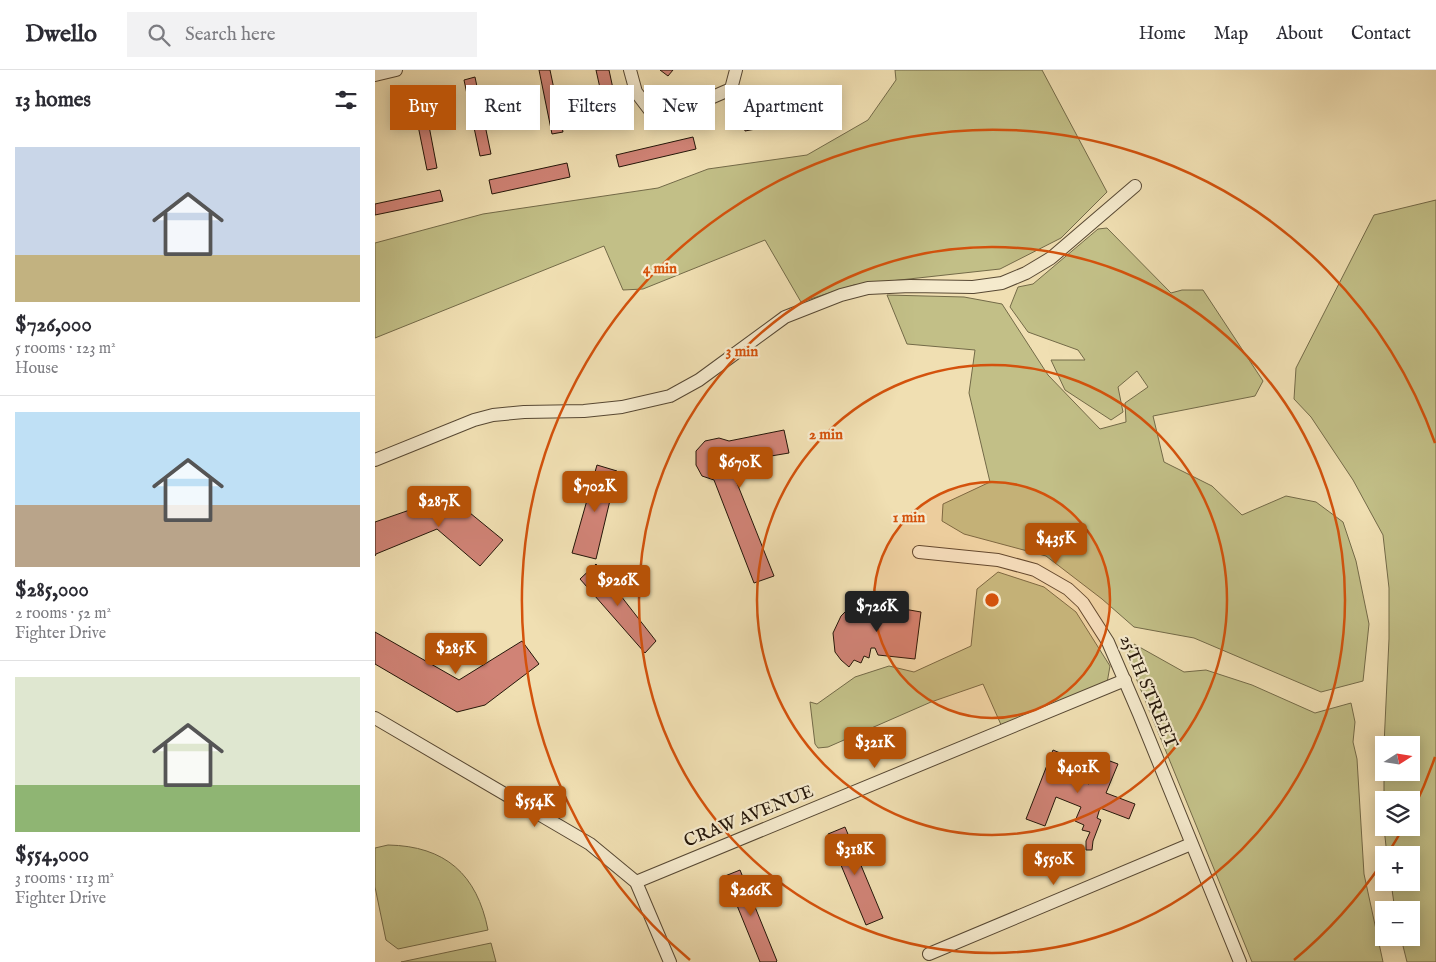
<!DOCTYPE html>
<html lang="en">
<head>
<meta charset="utf-8">
<style>
  :root { --surface:#fff; --page:#f2f2f3; --text:#2b2b33; --muted:#7c7c81; --line:#e1e1e2; --accent:#b45309 }
  body { margin:0; font-family:"IM FELL English",serif; background:var(--page); color:var(--text); height:100vh; display:flex; flex-direction:column; font-size:19px; white-space:nowrap }
  * { box-sizing:border-box; margin:0 }
  p { font-size:16px; color:var(--muted) }
  .icon { flex:none; width:28px; height:28px; fill:none; stroke:currentColor; stroke-width:2; stroke-linecap:round; stroke-linejoin:round }
  .map { position:relative; flex:1; overflow:hidden }
  .sheet { display:flex; flex-direction:column; background:var(--surface); width:375px }
  .sheet>* { flex:none }
  .top-card { position:absolute; left:15px; top:15px; width:475px; height:45px; display:flex; gap:10px }
  .needle { width:32px; rotate:78deg }
  .controls { position:absolute; left:1000px; top:666px; display:grid; gap:10px }
  .controls a { display:grid; place-items:center; width:45px; height:45px; border-radius:0px; background:var(--surface); box-shadow:0 2px 12px #0003; font-size:25px }
  .price { position:absolute; translate:-50% -42px; padding:0 11px; border-radius:5px; background:var(--accent); color:#fff; font-size:16px; line-height:32px; filter:drop-shadow(0 1px 2px #0008) }
  .price::after { content:''; position:absolute; left:50%; top:30px; width:15px; height:11px; margin-left:-8px; background:inherit; clip-path:polygon(0 0,100% 0,50% 100%) }
  .price.current { background:#222; color:#fff }
  ul { padding:0; list-style:none }
  li { display:grid; align-content:center; gap:10px; height:265px; padding:0 15px }
  li+li { border-top:1px solid var(--line) }
  li span { display:grid; place-items:center; height:155px; border-radius:0px; color:#555 }
  li>.icon { margin-inline-start:auto }
  span .icon { width:90px; height:90px; fill:#fffc; stroke-width:1 }
  li b { font-size:21px }
  h2 { display:flex; justify-content:space-between; align-items:center; height:60px; padding:0 15px; font-size:21px }
  .pill { padding:0 18px; border-radius:0px; background:var(--surface); box-shadow:0 2px 12px #0003; font-size:18px; line-height:45px }
  .pill.current { background:var(--accent); color:#fff }
  header { display:flex; align-items:center; gap:30px; box-sizing:border-box; height:70px; padding:0 25px; background:var(--surface); border-bottom:1px solid var(--line) }
  header strong { font-size:24px }
  nav { display:flex; gap:28px; margin-inline-start:auto; font-size:18px }
  .search { width:350px; height:45px; background:var(--page); display:flex; align-items:center; gap:12px; box-sizing:border-box; padding:0 18px; border-radius:0px; color:var(--muted); font-size:19px }
  main { display:flex; flex:1; min-height:0 }
  .map>svg:first-child { display:block }
</style>
</head>
<body>
<header>
<strong>Dwello</strong>
<div class="search"><svg class="icon" aria-label="search" viewBox="0 0 24 24"><circle cx="10" cy="10" r="6"/><path d="M15 15l6 6"/></svg>Search here</div>
<nav><a>Home</a><a>Map</a><a>About</a><a>Contact</a></nav>
</header>
<main>
<section class="sheet">
<h2>13 homes<svg class="icon" aria-label="filters" viewBox="0 0 24 24"><path d="M4 7h16M4 17h16"/><circle cx="9" cy="7" r="2"/><circle cx="15" cy="17" r="2"/></svg></h2>
<ul>
<li><span style="background:linear-gradient(#c9d6e8 70%,#c2b280 0)"><svg class="icon" aria-label="home" viewBox="0 0 24 24"><path d="M3 11l9-7 9 7M6 9v11h12V9"/></svg></span><div><b>$726,000</b><p>5 rooms · 123 m²</p><p>House</p></div></li>
<li><span style="background:linear-gradient(#bfe0f5 60%,#b9a48a 0)"><svg class="icon" aria-label="home" viewBox="0 0 24 24"><path d="M3 11l9-7 9 7M6 9v11h12V9"/></svg></span><div><b>$285,000</b><p>2 rooms · 52 m²</p><p>Fighter Drive</p></div></li>
<li><span style="background:linear-gradient(#dfe7d0 70%,#8fb573 0)"><svg class="icon" aria-label="home" viewBox="0 0 24 24"><path d="M3 11l9-7 9 7M6 9v11h12V9"/></svg></span><div><b>$554,000</b><p>3 rooms · 113 m²</p><p>Fighter Drive</p></div></li>
</ul>
</section>
<div class="map">
<svg width="1061" height="892" viewBox="0 0 1061 892">
  <rect width="100%" height="100%" fill="#f0dfb2"/>
  <filter id="stains"><feTurbulence type="fractalNoise" baseFrequency=".004" numOctaves="4"/><feColorMatrix values="0 0 0 0 .2 0 0 0 0 .09 0 0 0 0 .02 0 0 0 .5 -.17"/></filter>
  <radialGradient id="worn" r=".72"><stop offset=".6" stop-color="#630" stop-opacity="0"/><stop offset="1" stop-color="#630" stop-opacity=".3"/></radialGradient>
  <g fill="#c2bf87" stroke="#736a48">
    <path d="M 520,0 L 667,0 L 732,122 L 686,168 L 625,199 L 479,215 L 426,232 L 390,170 L 268,219 L 248,220 L 229,176 L 0,268 L 0,173 L 108,144 L 283,118 L 333,99 L 432,85 L 493,50 L 521,10 Z"/>
    <path d="M 1061,130 L 1061,892 L 1032,892 L 1026,868 L 1036,868 L 1036,840 L 1020,840 L 1016,813 L 1036,812 L 1036,785 L 1012,785 L 1009,758 L 1036,758 L 1036,730 L 1009,730 L 1009,703 L 1036,702 L 1036,675 L 1009,675 L 1014,569 L 1014,518 L 1008,465 L 978,410 L 936,347 L 919,329 L 921,298 L 999,145 Z"/>
    <path d="M 732,158 L 796,223 L 807,220 L 828,220 L 888,311 L 880,326 L 778,346 L 789,392 L 837,416 L 867,445 L 911,426 L 941,432 L 968,452 L 981,491 L 994,554 L 988,611 L 946,622 L 819,568 L 759,557 L 727,529 L 671,486 L 589,464 L 567,451 L 568,434 L 615,412 L 594,323 L 600,280 L 532,274 L 512,225 L 589,227 L 627,234 L 673,305 L 725,359 L 751,352 L 750,333 L 773,317 L 762,301 L 743,317 L 748,342 L 736,350 L 690,320 L 676,290 L 710,290 L 703,280 L 653,262 L 635,237 L 643,217 L 658,214 L 723,159 Z"/>
    <path d="M 623,502 L 669,517 L 701,542 L 735,596 L 732,613 L 627,657 L 608,614 L 556,632 L 453,677 L 443,678 L 440,674 L 435,632 L 442,634 L 480,607 L 514,596 L 539,602 L 596,576 L 602,519 Z"/>
    <path d="M 759,574 L 809,602 L 831,600 L 877,615 L 940,643 L 976,633 L 980,652 L 978,672 L 982,689 L 989,804 L 1008,892 L 877,892 L 752,586 Z"/>
    <path d="M 13,775 C 70,776 102,804 113,860 L 23,879 L 11,870 L 0,817 L 0,778 Z"/>
    <path d="M 116,873 L 121,892 L 26,892 Z"/>
  </g>
  <g fill="#d08376" stroke="#241609">
    <path d="M 164,0 L 175,0 L 188,62 L 177,64 Z"/>
    <path d="M 221,0 L 234,0 L 246,56 L 234,59 Z"/>
    <path d="M 285,0 L 298,0 L 293,6 Z"/>
    <path d="M 100,7 L 116,84 L 105,86 L 89,10 Z"/>
    <path d="M 47,19 L 62,98 L 52,100 L 36,21 Z"/>
    <path d="M 442,33 L 445,47 L 370,61 L 367,49 Z"/>
    <path d="M 318,67 L 321,79 L 244,97 L 241,85 Z"/>
    <path d="M 192,93 L 195,107 L 117,124 L 114,110 Z"/>
    <path d="M 65,120 L 68,131 L 0,145 L 0,134 Z"/>
    <path d="M 409,360 L 414,383 L 354,393 L 399,506 L 379,513 L 339,410 L 327,406 L 321,395 L 321,381 L 330,371 L 344,368 L 354,371 Z"/>
    <path d="M 222,395 L 242,401 L 221,489 L 197,483 Z"/>
    <path d="M 67,420 L 128,470 L 105,496 L 62,459 L 1,484 L 0,486 L 0,452 L 52,434 Z"/>
    <path d="M 221,494 L 281,571 L 270,583 L 205,509 Z"/>
    <path d="M 484,532 L 490,544 L 495,542 L 495,537 L 500,538 L 500,534 L 546,542 L 540,589 L 503,585 L 500,578 L 496,578 L 494,588 L 489,586 L 486,593 L 479,590 L 474,597 L 466,590 L 460,582 L 458,563 L 466,546 L 473,539 Z"/>
    <path d="M 0,562 L 84,610 L 147,571 L 164,594 L 110,635 L 82,642 L 0,594 Z"/>
    <path d="M 678,680 L 697,688 L 691,705 L 714,714 L 724,687 L 743,694 L 731,723 L 760,734 L 754,749 L 725,738 L 722,748 L 726,750 L 718,771 L 717,780 L 711,780 L 711,771 L 715,762 L 707,760 L 709,755 L 700,751 L 706,737 L 681,727 L 670,756 L 651,749 Z"/>
    <path d="M 470,757 L 508,848 L 491,855 L 453,764 Z"/>
    <path d="M 365,800 L 402,891 L 401,892 L 385,892 L 350,806 Z"/>
  </g>
  <g fill="none" stroke-linecap="round" stroke-linejoin="round">
    <defs>
      <g id="minor">
        <path d="M 255,0 L 261,22 L 277,43 L 308,40 L 356,19 L 361,0"/>
        <path d="M 0,5 L 21,0"/>
        <path d="M 0,390 L 99,350 L 118,345 L 149,342 L 209,341 L 247,337 L 295,326 L 324,310 L 410,247 L 466,225 L 493,218 L 535,216 L 598,217 L 627,213 L 651,203 L 676,188 L 760,116"/>
        <path d="M 544,482 L 623,490 L 660,500 L 693,519 L 708,533 L 733,572 L 764,644 L 865,892"/>
        <path d="M 0,648 L 215,774 L 261,812 L 295,892"/>
        <path d="M 261,812 L 750,610"/>
        <path d="M 554,884 L 816,774"/>
      </g>
    </defs>
    <use href="#minor" stroke="#574833" stroke-width="14"/>
    <use href="#minor" stroke="#f5eacd" stroke-width="12"/>
  </g>
  <circle cx="617" cy="530" r="118" fill="#d4520c" fill-opacity=".12"/>
  <g fill="none" stroke="#d4520c" stroke-width="2.5">
    <circle cx="617" cy="530" r="118"/>
    <circle cx="617" cy="530" r="235"/>
    <circle cx="617" cy="530" r="353"/>
    <path d="M1060 687A470 470 0 0 1 1038 740M1028 758A470 470 0 0 1 1013 783M1007 793A470 470 0 0 1 919 890M315 890A470 470 0 1 1 1060 373"/>
  </g>
  <g text-anchor="middle" dominant-baseline="central" stroke-width="4.5" stroke-linejoin="round" paint-order="stroke">
    <g font-size="18" fill="#241609" stroke="#f5eacd">
      <text transform="translate(773 622) rotate(67)">25TH STREET</text>
      <text transform="translate(374 747) rotate(-22)">CRAW AVENUE</text>
    </g>
  </g>
  <circle cx="617" cy="530" r="8" fill="#d4520c" stroke="#f5eacd" stroke-width="2.5"/>
  <g font-size="15" text-anchor="middle" font-weight="bold" fill="#d4520c" stroke="#f5eacd" stroke-width="4.5" stroke-linejoin="round" paint-order="stroke">
    <text x="285" y="203">4 min</text>
    <text x="367" y="286">3 min</text>
    <text x="451" y="369">2 min</text>
    <text x="534" y="452">1 min</text>
  </g>
  <rect width="100%" height="100%" filter="url(#stains)"/>
  <rect width="100%" height="100%" fill="url(#worn)"/>
</svg>
<div class="controls">
<a><svg class="needle" viewBox="-14 -14 28 28"><path d="M0-13l5 13h-10z" fill="#e53935"/><path d="M0 13l5-13h-10z" fill="#7c7c81"/></svg></a>
<a><svg class="icon" aria-label="layers" viewBox="0 0 24 24"><path d="M12 4l9 5-9 5-9-5zM3 14l9 5 9-5"/></svg></a>
<a>+</a>
<a>−</a>
</div>
<b class="price" style="left:365px;top:419px">$670K</b>
<b class="price" style="left:220px;top:443px">$702K</b>
<b class="price" style="left:64px;top:458px">$287K</b>
<b class="price" style="left:681px;top:495px">$435K</b>
<b class="price" style="left:243px;top:537px">$926K</b>
<b class="price current" style="left:502px;top:563px">$726K</b>
<b class="price" style="left:81px;top:605px">$285K</b>
<b class="price" style="left:500px;top:699px">$321K</b>
<b class="price" style="left:703px;top:724px">$401K</b>
<b class="price" style="left:160px;top:758px">$554K</b>
<b class="price" style="left:480px;top:806px">$318K</b>
<b class="price" style="left:679px;top:816px">$550K</b>
<b class="price" style="left:376px;top:847px">$266K</b>
<div class="top-card">
<a class="pill current">Buy</a>
<a class="pill">Rent</a>
<a class="pill">Filters</a>
<a class="pill">New</a>
<a class="pill">Apartment</a>
</div>
</div>
</main>
</body>
</html>
